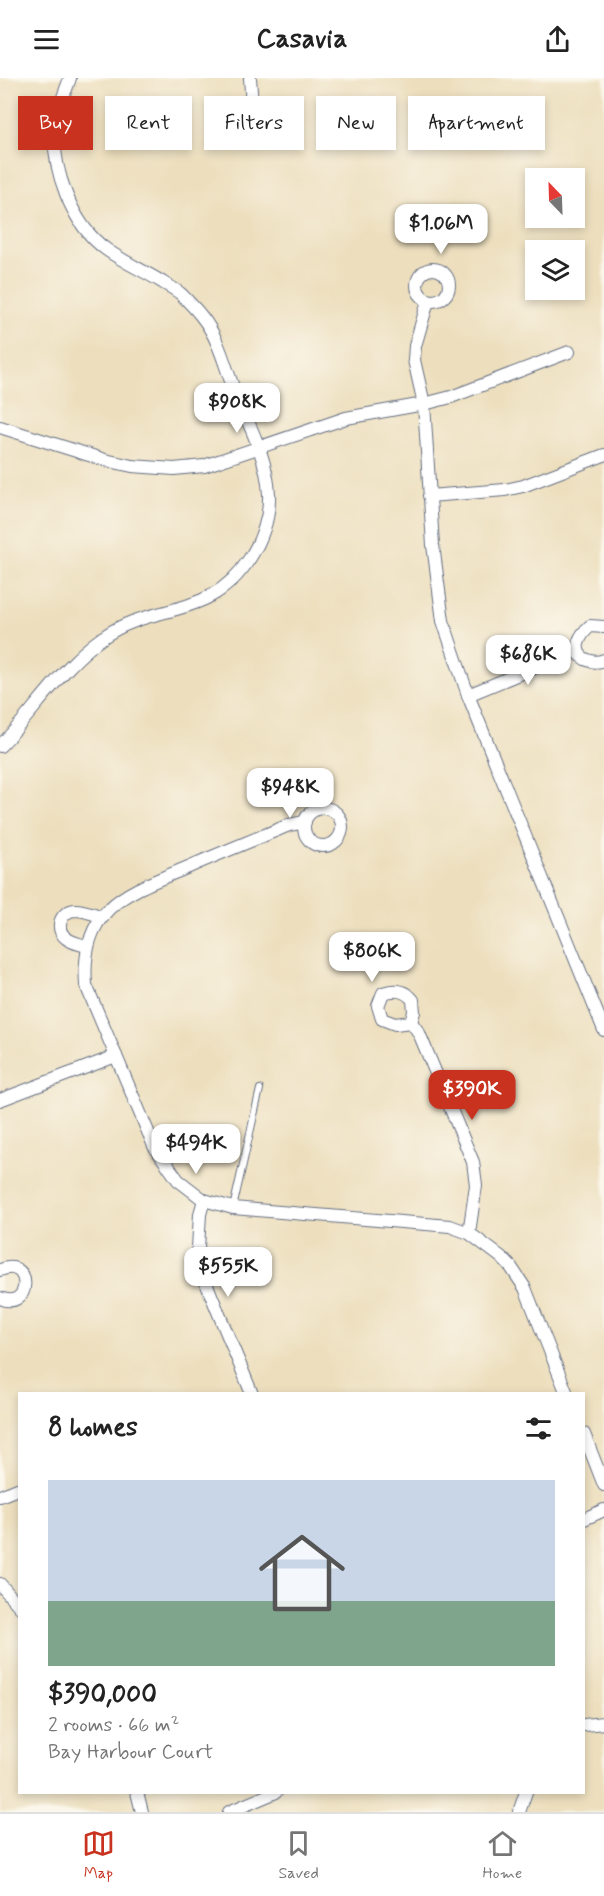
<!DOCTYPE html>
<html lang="en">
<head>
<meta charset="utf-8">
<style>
  :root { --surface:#fff; --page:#f2f2f2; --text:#222; --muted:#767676; --line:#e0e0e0; --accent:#c8321e }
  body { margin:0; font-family:Mynerve,sans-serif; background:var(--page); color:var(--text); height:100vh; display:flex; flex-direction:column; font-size:22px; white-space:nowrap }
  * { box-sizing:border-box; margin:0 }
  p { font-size:20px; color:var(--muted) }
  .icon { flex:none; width:33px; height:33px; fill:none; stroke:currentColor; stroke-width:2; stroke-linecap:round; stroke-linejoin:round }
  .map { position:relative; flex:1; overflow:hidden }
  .drawer { position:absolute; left:18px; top:1314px; width:567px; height:402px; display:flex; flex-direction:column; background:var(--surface); border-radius:0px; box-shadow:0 3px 9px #0003 }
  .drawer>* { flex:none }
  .hud { position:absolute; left:18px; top:18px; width:568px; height:54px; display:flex; gap:12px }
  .needle { width:39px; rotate:337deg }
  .controls { position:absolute; left:525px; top:90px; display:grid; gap:12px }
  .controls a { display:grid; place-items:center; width:60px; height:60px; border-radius:0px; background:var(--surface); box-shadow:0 3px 9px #0003; font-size:30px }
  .price { position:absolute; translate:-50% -51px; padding:0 14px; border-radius:12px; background:#fff; color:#222; font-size:20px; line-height:39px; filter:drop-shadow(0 2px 3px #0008) }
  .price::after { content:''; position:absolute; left:50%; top:36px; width:18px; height:14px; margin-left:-9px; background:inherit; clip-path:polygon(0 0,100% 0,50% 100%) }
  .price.on { background:var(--accent); color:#fff }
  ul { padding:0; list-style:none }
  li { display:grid; align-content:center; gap:12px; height:318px; padding:0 30px }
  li+li { border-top:2px solid var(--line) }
  li span { display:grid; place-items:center; height:186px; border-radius:0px; color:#555 }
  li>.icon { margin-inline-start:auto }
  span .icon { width:108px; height:108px; fill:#fffc; stroke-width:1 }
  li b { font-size:26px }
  h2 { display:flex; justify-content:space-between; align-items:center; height:72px; padding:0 30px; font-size:26px }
  .chip { padding:0 21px; border-radius:0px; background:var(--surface); box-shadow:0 3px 9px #0003; font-size:21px; line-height:54px }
  .chip.on { background:var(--accent); color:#fff }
  header { display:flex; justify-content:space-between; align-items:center; height:78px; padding:0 30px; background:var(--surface); font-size:27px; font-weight:800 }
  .tabs { display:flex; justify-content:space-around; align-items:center; height:84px; border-top:2px solid var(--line); background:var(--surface); font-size:16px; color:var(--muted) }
  .tabs a { display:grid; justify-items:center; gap:3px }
  .tabs .on { color:var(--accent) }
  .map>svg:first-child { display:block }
</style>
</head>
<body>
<header><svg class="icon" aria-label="menu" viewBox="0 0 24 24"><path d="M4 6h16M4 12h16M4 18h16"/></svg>Casavia<svg class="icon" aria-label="share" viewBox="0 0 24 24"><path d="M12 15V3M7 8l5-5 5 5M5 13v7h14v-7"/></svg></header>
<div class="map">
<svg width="604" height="1734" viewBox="0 0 604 1734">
  <rect width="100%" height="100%" fill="#fbf7ec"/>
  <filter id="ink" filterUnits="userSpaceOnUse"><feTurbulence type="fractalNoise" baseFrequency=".0167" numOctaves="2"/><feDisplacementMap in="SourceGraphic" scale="12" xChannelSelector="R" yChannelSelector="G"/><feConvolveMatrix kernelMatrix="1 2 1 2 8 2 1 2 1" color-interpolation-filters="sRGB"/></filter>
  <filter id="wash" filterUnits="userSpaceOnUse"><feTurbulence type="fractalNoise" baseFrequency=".008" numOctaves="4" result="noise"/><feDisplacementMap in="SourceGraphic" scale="24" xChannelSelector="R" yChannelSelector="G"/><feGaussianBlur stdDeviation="1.35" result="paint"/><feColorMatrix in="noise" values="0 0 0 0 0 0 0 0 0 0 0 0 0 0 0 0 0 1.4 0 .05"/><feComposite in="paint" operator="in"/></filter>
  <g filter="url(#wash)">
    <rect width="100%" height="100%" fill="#eddfbe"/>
  </g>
  <g filter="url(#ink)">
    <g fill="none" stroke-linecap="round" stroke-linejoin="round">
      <defs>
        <path id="service" d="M 233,1130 L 260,1011"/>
        <g id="minor">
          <path d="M 250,0 L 252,27"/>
          <circle cx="255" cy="46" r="18"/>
          <circle cx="433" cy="207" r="16"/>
          <path d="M 428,223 L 415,268 L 414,282 L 424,326 L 433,467 L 443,543 L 468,617 L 604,952"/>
          <path d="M 0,349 L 105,382 L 132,388 L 174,391 L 204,388 L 346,340 L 424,326 L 451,319 L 569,274"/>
          <path d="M 429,418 L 505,412 L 523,408 L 604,377"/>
          <path d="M 604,549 L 590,548 C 581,556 570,572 585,581 C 592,584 597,585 604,582"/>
          <path d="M 468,617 L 577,572"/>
          <path d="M 0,668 C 35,633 61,589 102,560 C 153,523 209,544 250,480 C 262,461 270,439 269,416 C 267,379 249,347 235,314 C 225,289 219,260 202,239 C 196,231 188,223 181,216 C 175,211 168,208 162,204 C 144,193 124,184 107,172 C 71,147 51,89 55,47 C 57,32 65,15 70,0"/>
          <circle cx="323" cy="749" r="19"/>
          <path d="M 305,744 L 289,747 C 256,761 223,774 191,788 C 129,814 80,827 86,907 L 154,1068 L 178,1102 L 204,1122 L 233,1130 L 450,1148 L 469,1155 L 501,1179 L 511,1189 L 525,1210 L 567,1316"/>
          <path d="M 88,869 C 81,866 72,865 66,860 C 54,851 61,833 75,832 C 84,832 94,836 103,839"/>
          <path d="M 411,944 L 395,946 L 382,941 L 378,928 L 383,915 C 396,911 405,912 413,922 L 414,934 L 411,944 L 419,955 L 473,1084 L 476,1107 L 469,1155"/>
          <path d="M 0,1022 L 116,978"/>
          <path d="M 204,1122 L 200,1136 L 198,1170 L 202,1195 L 252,1316"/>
          <path d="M 0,1192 C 33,1178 32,1234 0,1220"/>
          <path d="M 584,1356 L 604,1407"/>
          <path d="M 0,1418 L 20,1410"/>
          <path d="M 584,1441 L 604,1432"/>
          <path d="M 0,1506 L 20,1529"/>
          <path d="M 584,1647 L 604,1645"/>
          <path d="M 137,1714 L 142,1734"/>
          <path d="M 229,1734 L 276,1714"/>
          <path d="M 519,1734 L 526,1714"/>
        </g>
      </defs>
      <use href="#service" stroke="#646d80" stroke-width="8"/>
      <use href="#minor" stroke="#646d80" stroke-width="14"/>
      <use href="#service" stroke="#fff" stroke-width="6"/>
      <use href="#minor" stroke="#fff" stroke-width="12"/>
    </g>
  </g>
</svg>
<div class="controls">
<a><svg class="needle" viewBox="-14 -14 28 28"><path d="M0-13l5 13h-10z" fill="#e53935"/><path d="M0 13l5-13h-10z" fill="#767676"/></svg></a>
<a><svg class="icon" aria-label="layers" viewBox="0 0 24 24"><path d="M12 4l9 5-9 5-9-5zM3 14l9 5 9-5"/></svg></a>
</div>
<b class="price" style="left:441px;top:177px">$1.06M</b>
<b class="price" style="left:237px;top:356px">$908K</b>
<b class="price" style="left:528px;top:608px">$686K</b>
<b class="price" style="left:290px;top:741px">$948K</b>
<b class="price" style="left:372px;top:905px">$806K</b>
<b class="price on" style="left:472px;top:1043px">$390K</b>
<b class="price" style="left:196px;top:1097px">$494K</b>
<b class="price" style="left:228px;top:1220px">$555K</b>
<div class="hud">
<a class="chip on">Buy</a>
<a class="chip">Rent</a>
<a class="chip">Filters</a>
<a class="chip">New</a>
<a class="chip">Apartment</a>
</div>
<section class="drawer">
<h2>8 homes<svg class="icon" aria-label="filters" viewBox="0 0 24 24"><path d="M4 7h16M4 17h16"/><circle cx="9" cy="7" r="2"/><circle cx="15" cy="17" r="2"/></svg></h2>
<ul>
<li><span style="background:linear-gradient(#c9d6e8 65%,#7fa58c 0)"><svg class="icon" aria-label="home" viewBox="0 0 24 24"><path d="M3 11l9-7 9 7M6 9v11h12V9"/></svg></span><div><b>$390,000</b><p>2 rooms · 66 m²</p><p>Bay Harbour Court</p></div></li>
</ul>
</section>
</div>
<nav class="tabs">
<a class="on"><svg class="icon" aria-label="map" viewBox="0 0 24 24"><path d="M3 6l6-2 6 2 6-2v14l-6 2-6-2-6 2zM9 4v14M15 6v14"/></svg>Map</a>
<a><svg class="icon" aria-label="saved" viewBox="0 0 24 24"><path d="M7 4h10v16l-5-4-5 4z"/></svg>Saved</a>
<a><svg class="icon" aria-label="home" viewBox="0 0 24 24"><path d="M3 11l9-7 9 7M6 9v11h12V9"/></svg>Home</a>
</nav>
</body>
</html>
